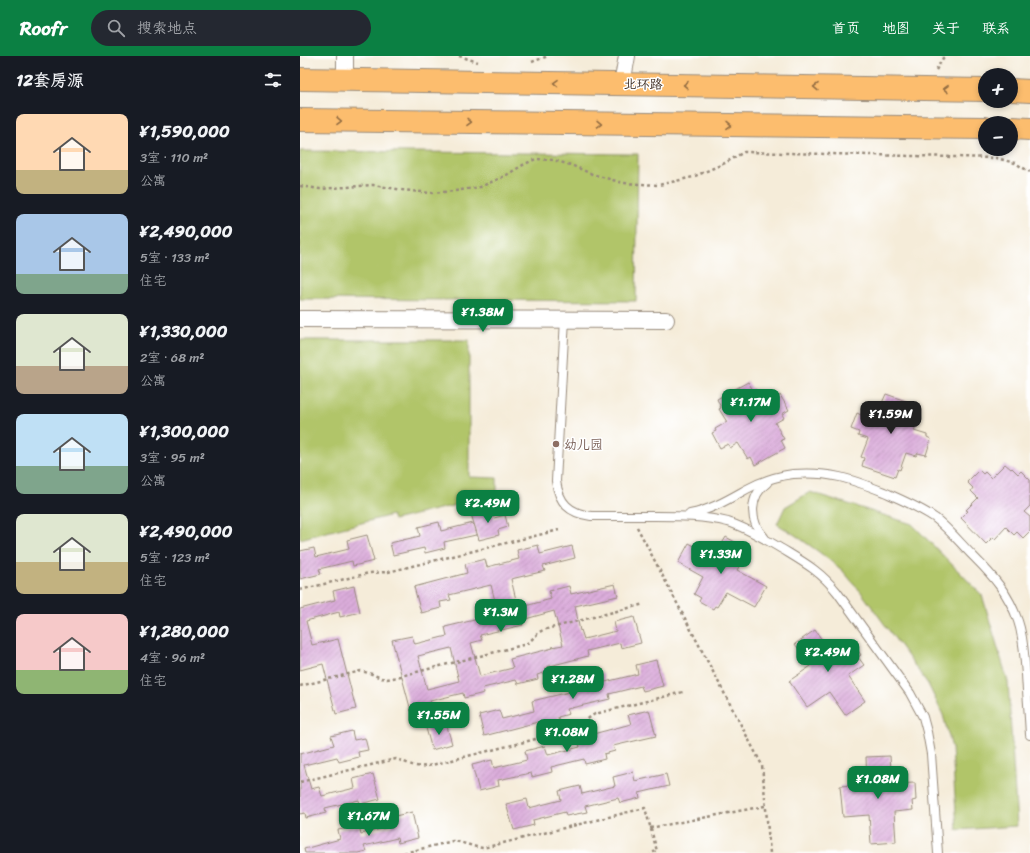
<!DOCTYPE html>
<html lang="zh">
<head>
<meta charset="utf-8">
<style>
  :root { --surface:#171b24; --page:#242831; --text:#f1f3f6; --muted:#9ea1a6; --accent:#0b8043 }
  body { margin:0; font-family:Sriracha,"LXGW WenKai TC",sans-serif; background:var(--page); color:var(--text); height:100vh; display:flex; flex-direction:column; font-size:15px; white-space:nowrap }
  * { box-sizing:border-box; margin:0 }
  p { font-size:13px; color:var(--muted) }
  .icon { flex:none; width:22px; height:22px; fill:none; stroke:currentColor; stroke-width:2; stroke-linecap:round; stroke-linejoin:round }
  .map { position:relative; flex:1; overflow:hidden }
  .panel { display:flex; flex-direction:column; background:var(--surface); width:300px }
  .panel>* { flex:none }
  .tools { position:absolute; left:678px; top:12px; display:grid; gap:8px }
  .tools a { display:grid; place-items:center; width:40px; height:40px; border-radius:50%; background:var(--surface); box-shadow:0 2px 6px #0003; font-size:20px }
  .price { position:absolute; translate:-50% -34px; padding:0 9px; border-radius:8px; background:var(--accent); color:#fff; font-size:13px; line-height:26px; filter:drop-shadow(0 1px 2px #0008) }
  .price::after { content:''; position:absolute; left:50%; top:24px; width:12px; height:9px; margin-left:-6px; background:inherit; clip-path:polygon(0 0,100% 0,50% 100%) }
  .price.current { background:#222; color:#fff }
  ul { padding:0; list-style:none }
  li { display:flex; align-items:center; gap:12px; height:100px; padding:0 16px }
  li span { display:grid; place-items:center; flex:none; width:112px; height:80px; border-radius:8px; color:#555 }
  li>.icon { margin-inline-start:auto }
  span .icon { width:48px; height:48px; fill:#fffc; stroke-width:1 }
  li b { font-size:17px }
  h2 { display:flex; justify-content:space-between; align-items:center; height:48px; padding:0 16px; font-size:17px }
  header { display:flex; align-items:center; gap:24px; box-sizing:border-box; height:56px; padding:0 20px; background:var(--accent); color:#fff }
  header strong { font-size:19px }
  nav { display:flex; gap:22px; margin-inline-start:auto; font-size:14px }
  .search { width:280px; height:36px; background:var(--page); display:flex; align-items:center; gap:10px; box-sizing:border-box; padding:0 14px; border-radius:22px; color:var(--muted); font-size:15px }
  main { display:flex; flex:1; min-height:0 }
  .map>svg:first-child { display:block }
</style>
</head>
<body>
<header>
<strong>Roofr</strong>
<div class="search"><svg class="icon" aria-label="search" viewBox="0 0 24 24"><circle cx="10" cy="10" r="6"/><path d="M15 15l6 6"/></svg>搜索地点</div>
<nav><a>首页</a><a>地图</a><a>关于</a><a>联系</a></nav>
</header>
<main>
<section class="panel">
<h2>12套房源<svg class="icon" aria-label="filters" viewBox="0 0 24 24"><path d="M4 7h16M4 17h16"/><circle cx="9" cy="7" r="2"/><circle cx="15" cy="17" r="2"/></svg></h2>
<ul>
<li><span style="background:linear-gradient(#ffd9b3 70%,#c2b280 0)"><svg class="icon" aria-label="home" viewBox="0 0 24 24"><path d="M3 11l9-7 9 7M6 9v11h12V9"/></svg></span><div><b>¥1,590,000</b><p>3室 · 110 m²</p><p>公寓</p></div></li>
<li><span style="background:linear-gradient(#a9c7e8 75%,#7fa58c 0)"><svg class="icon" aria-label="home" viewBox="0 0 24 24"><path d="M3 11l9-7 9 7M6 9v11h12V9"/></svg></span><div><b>¥2,490,000</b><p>5室 · 133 m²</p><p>住宅</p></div></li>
<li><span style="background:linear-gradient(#dfe7d0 65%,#b9a48a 0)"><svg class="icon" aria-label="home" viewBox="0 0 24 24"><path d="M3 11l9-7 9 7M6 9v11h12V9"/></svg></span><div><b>¥1,330,000</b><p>2室 · 68 m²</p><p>公寓</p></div></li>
<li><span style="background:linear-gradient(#bfe0f5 65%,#7fa58c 0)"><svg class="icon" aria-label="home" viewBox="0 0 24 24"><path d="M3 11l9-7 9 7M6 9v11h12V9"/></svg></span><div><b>¥1,300,000</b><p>3室 · 95 m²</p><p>公寓</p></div></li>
<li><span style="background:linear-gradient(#dfe7d0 60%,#c2b280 0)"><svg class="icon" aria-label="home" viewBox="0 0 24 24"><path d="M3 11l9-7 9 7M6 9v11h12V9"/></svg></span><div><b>¥2,490,000</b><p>5室 · 123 m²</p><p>住宅</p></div></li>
<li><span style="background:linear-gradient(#f6c9c9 70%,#8fb573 0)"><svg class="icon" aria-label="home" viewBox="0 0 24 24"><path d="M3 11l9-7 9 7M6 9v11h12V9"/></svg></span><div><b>¥1,280,000</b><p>4室 · 96 m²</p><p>住宅</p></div></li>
</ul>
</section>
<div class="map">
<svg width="730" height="797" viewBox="0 0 730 797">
  <defs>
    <pattern id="building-hatch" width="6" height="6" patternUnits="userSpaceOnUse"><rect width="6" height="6" fill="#dcaddc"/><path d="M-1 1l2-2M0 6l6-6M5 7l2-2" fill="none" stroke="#b48db2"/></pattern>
  </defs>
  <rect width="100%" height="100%" fill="#fff"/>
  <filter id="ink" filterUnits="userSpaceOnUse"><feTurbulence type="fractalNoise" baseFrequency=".025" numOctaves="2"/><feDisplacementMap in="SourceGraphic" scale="8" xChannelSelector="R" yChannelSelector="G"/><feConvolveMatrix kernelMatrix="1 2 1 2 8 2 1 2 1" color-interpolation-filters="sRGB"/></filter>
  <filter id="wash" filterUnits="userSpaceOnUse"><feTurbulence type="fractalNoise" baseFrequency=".012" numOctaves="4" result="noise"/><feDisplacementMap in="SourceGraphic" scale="16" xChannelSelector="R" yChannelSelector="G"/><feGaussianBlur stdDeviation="0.9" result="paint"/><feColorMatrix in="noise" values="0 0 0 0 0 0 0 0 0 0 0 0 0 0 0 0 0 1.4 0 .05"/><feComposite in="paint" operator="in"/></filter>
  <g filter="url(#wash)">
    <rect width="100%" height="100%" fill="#f5ecd9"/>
    <g fill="#b1c569" stroke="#767844">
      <path d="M 0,95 L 338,98 L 336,245 L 0,243 Z"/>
      <path d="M 0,284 L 169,284 L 169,421 L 197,422 L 197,439 L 94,464 L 92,459 L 0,483 Z"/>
      <path d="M 510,436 L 612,468 L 682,539 L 708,626 L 717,770 L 657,774 L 652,692 L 643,659 L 628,628 L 561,536 L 542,514 L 519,496 L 495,479 L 477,468 L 485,451 Z"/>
    </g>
    <g id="blocks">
      <g fill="url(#building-hatch)" fill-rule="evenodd">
        <path d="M 448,326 L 453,334 L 455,333 L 463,346 L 475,339 L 476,341 L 480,339 L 489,354 L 482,358 L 484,362 L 475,367 L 484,383 L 481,384 L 485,392 L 455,409 L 451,401 L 448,403 L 438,387 L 430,392 L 428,388 L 420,392 L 412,377 L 416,375 L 415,373 L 427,366 L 419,353 L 421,352 L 417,343 Z"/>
        <path d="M 586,338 L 620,350 L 616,359 L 619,361 L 614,375 L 627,379 L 627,381 L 631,383 L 626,399 L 618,397 L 616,400 L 606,397 L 600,414 L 598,413 L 595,421 L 562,410 L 564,402 L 561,401 L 568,383 L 558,380 L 559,376 L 551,373 L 557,357 L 561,359 L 562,356 L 575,361 L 580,347 L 582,347 Z"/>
        <path d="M 705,408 L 711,413 L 712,412 L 718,418 L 721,415 L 730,424 L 730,450 L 724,456 L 730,461 L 730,475 L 723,482 L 717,476 L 714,479 L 706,471 L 695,483 L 693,481 L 686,488 L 661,462 L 668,455 L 666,454 L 678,442 L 671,435 L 673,432 L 667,426 L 679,414 L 683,418 L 685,416 L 691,422 Z"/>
        <path d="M 192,453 L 194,462 L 205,459 L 208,471 L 198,474 L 199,479 L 179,484 L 171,458 Z"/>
        <path d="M 139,466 L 141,475 L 173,467 L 176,479 L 144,486 L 145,492 L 125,497 L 124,492 L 93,499 L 90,487 L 120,480 L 118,471 Z"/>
        <path d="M 67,479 L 74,505 L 53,510 L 52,505 L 19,513 L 21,518 L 0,523 L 0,495 L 14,492 L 16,501 L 49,493 L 47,484 Z"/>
        <path d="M 426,481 L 442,490 L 437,498 L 444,502 L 437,514 L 466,530 L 454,551 L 426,536 L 417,551 L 415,550 L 413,553 L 399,545 L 401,542 L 394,538 L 403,521 L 378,507 L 389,487 L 414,501 Z"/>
        <path d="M 238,489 L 240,498 L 272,490 L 275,502 L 243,510 L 245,515 L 211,523 L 218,552 L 251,543 L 249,535 L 269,530 L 271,538 L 315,528 L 318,540 L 275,550 L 280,575 L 281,574 L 284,583 L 316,575 L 314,566 L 334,561 L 341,587 L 321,592 L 320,587 L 287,595 L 288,600 L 246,611 L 247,616 L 237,619 L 238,623 L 218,628 L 216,624 L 183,632 L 184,637 L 164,642 L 163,637 L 130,645 L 132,650 L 111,655 L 92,584 L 112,580 L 115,588 L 147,580 L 145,571 L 187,561 L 187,559 L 198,557 L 191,529 L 149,539 L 151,544 L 140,546 L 141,552 L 121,557 L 114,531 L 167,517 L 165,508 L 185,503 L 187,511 L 219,503 L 217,494 ZM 254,555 L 263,589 L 252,591 L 253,592 L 210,603 L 213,612 L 180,620 L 171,587 L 182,584 L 180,579 L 223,569 L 222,564 ZM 151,592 L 159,625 L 127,633 L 118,600 Z"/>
        <path d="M 54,530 L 60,556 L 40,561 L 39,556 L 6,565 L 12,589 L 38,583 L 56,653 L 36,658 L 23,608 L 0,614 L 0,553 L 35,544 L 33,535 Z"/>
        <path d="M 515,574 L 532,598 L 551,584 L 561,599 L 558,601 L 564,609 L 548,620 L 565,645 L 545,659 L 529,636 L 507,651 L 489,625 L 511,610 L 495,588 Z"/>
        <path d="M 356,604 L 363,630 L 343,635 L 341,630 L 309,638 L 310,643 L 267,653 L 269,658 L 258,661 L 259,666 L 239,671 L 238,666 L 184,680 L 179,659 L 199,654 L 202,663 L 234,655 L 232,645 L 274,635 L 274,634 L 285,631 L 283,622 L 303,617 L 305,626 L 338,618 L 336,609 Z"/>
        <path d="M 349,654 L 356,680 L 313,690 L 315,695 L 304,698 L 305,703 L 285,708 L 284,703 L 251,711 L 252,716 L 232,721 L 231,717 L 198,724 L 199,730 L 179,735 L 172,709 L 192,704 L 194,712 L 227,704 L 225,695 L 245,690 L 248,699 L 280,691 L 278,682 L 331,668 L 328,659 Z"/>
        <path d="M 146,667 L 152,688 L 132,694 L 126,672 Z"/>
        <path d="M 52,675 L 54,684 L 65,682 L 68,694 L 58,696 L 59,701 L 39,706 L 37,701 L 4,709 L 11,733 L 19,731 L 22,740 L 55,732 L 53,723 L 73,718 L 80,743 L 60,748 L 59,744 L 25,752 L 26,757 L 6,762 L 5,757 L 0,758 L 0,698 L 34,689 L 31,680 Z"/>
        <path d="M 590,700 L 592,728 L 615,727 L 616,744 L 612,745 L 613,754 L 594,756 L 596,786 L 571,788 L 569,759 L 543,761 L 540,730 L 567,728 L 566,701 Z"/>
        <path d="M 333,716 L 335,725 L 366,718 L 369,730 L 339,737 L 340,742 L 320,747 L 318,742 L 285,750 L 287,756 L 266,760 L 265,756 L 233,764 L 234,769 L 214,774 L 206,748 L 227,743 L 229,752 L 261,744 L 259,735 L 280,730 L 282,738 L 315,730 L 313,721 Z"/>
        <path d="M 112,756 L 118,782 L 98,787 L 97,782 L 64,790 L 66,795 L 58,797 L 5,797 L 4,793 L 40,783 L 38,774 L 59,770 L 61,778 L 93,770 L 91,761 Z"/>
      </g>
    </g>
  </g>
  <g filter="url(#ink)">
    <use href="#blocks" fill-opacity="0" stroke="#988b7c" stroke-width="1"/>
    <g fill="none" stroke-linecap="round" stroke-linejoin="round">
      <defs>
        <g id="lane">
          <path d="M 265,263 L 256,425 C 259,447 269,457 291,460 C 313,460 334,460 355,460 C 380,460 404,460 428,466 C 447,472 465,483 482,493 C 505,507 520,515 537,536 L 610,637 L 623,661 L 627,676 L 631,698 L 638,797"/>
          <path d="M 390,458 C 411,454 429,443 447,433 C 462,425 478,420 493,418 C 529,415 551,423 584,436 C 602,444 619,451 635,462 C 649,473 661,488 674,501 C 693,520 709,538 718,565 C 724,582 724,600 726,618 C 727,638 729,658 730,679"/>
          <path d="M 464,481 C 449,465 449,440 467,427"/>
        </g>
        <g id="street">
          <path d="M 45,24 L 45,0"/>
          <path d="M 322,28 L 327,0"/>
          <path d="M 0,263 L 366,264"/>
        </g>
        <g id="primary">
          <path d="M 0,23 L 685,34"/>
          <path d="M 711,34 L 730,35"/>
          <path d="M 0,64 L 685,72"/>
          <path d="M 711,72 L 730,73"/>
        </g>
      </defs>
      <use href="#lane" stroke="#988b7c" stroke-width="10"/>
      <use href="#street" stroke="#988b7c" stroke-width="18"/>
      <use href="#primary" stroke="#988b7c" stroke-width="24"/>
      <g stroke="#988b7c" stroke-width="2.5" stroke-dasharray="3 3" stroke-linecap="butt">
        <path d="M 159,0 L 178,6"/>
        <path d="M 232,6 L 248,0"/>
        <path d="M 636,14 L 643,2 L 646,0"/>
        <path d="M 0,130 L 20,133 L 73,129 L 102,134 L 131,137 L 155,135 L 180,131 L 205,120 L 223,109 L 236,103 L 253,104 L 271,109 L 292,118 L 323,127 L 359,129 L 393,121 L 425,107 L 444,96 L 696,102 L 715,107 L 730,116"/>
        <path d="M 337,471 L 462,709 L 470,797"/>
        <path d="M 0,534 L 69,517 L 88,516 L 259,474"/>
        <path d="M 0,630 L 61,615 L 72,618 L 81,622 L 87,623 L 93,622 L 223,589 C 232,586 235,578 243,574 L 344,548"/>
        <path d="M 0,726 L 96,703 C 110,707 112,712 128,710 L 276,673 C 283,669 287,662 295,658 L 383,636"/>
        <path d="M 350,772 L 465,750"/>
        <path d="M 104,797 L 153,785 C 163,786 173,791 183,792 L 345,752 L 357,795 L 350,797"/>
      </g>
      <use href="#lane" stroke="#fff" stroke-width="8"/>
      <use href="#street" stroke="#fff" stroke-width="16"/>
      <use href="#primary" stroke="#fcbd6e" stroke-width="22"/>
    </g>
    <defs><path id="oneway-chevron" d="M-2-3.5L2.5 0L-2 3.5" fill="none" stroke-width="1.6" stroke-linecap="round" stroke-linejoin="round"/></defs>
    <g stroke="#926c42">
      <use href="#oneway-chevron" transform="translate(256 27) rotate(-179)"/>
      <use href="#oneway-chevron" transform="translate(386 29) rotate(-179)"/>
      <use href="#oneway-chevron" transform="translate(516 31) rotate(-179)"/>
      <use href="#oneway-chevron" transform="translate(646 33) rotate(-179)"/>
      <use href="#oneway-chevron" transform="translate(39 65) rotate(1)"/>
      <use href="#oneway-chevron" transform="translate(169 66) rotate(1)"/>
      <use href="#oneway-chevron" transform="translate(299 68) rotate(1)"/>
      <use href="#oneway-chevron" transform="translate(429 69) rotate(1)"/>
    </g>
  </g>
  <circle fill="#8d6e63" stroke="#fff" stroke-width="1.5" cx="256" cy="388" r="4"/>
  <g text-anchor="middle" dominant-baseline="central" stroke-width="3" stroke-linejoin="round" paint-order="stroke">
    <g font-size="13" fill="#3b2a1e" stroke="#fff">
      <text transform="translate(343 28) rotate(1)">北环路</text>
    </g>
    <g font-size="13" fill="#785e54" stroke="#fff" text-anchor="start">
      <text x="264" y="388">幼儿园</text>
    </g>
  </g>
</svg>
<div class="tools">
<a>+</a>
<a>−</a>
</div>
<b class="price" style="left:183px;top:277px">¥1.38M</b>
<b class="price" style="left:451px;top:367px">¥1.17M</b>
<b class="price current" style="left:591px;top:379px">¥1.59M</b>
<b class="price" style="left:188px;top:468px">¥2.49M</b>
<b class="price" style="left:421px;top:519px">¥1.33M</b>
<b class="price" style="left:201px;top:577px">¥1.3M</b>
<b class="price" style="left:528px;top:617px">¥2.49M</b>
<b class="price" style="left:273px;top:644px">¥1.28M</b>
<b class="price" style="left:139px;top:680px">¥1.55M</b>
<b class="price" style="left:267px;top:697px">¥1.08M</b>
<b class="price" style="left:578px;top:744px">¥1.08M</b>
<b class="price" style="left:69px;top:781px">¥1.67M</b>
</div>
</main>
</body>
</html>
